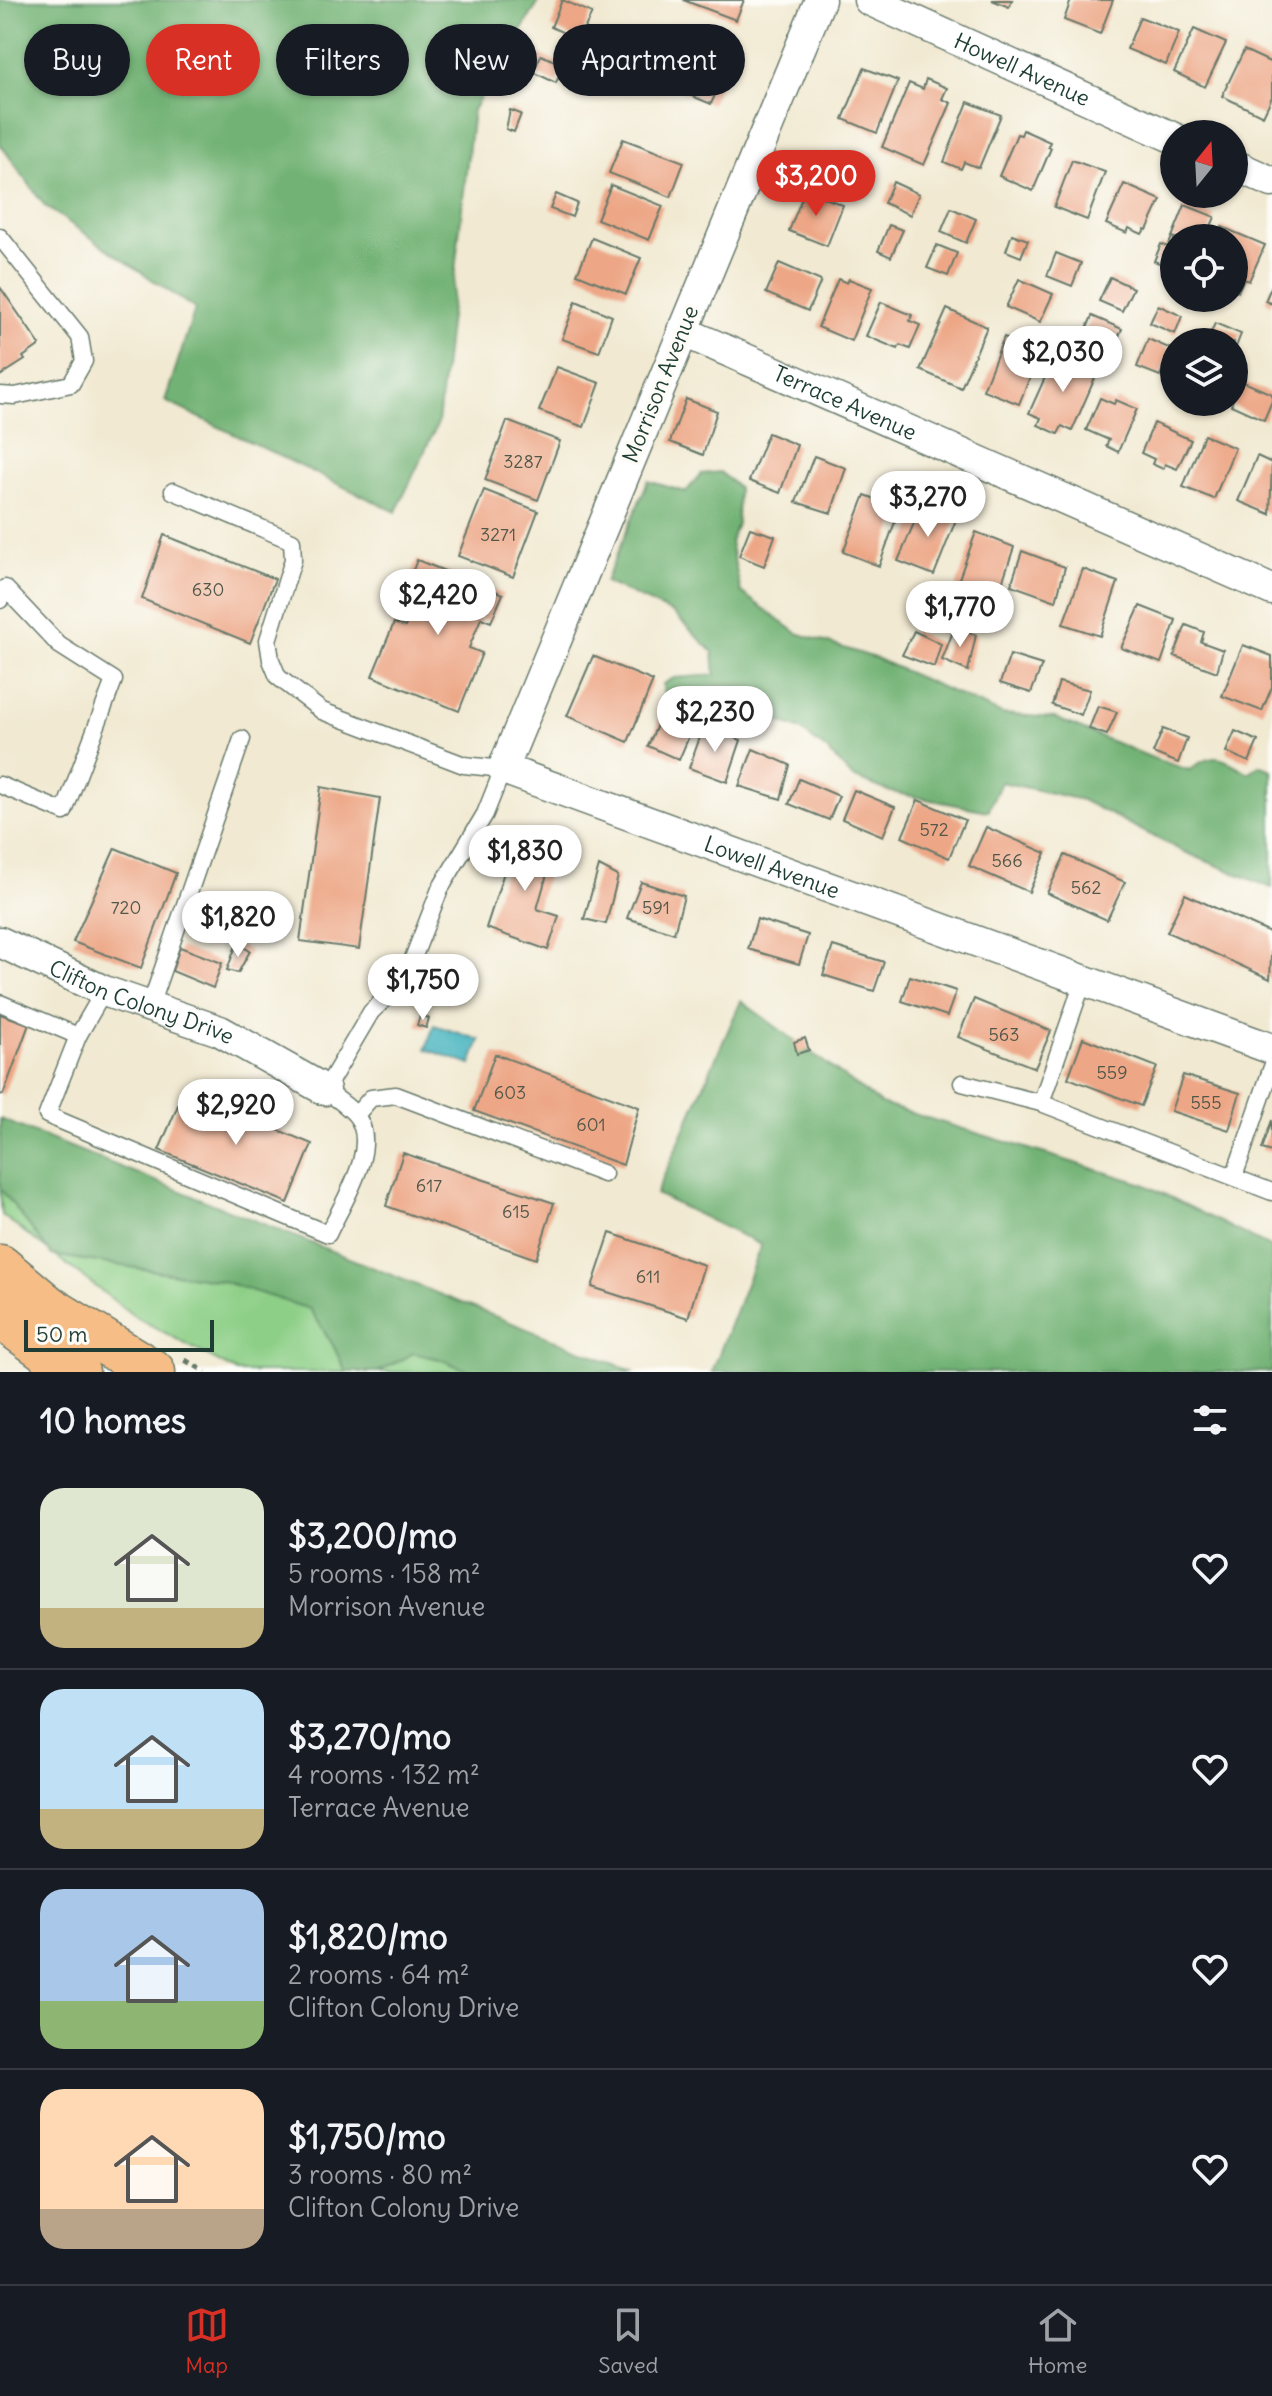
<!DOCTYPE html>
<html lang="en">
<head>
<meta charset="utf-8">
<style>
  :root { --surface:#171b24; --page:#242831; --text:#f1f3f6; --muted:#9ea1a6; --line:#363941; --accent:#d93025 }
  body { margin:0; font-family:Delius,sans-serif; background:var(--page); color:var(--text); height:100vh; display:flex; flex-direction:column; font-size:30px; white-space:nowrap }
  * { box-sizing:border-box; margin:0 }
  p { font-size:26px; color:var(--muted) }
  .icon { flex:none; width:44px; height:44px; fill:none; stroke:currentColor; stroke-width:2; stroke-linecap:round; stroke-linejoin:round }
  .map { position:relative; height:1372px; overflow:hidden }
  .drawer { display:flex; flex-direction:column; background:var(--surface); flex:1 }
  .drawer>* { flex:none }
  .hud { position:absolute; left:24px; top:24px; width:800px; height:72px; display:flex; gap:16px }
  .needle { width:52px; rotate:18deg }
  .buttons { position:absolute; left:1160px; top:120px; display:grid; gap:16px }
  .buttons a { display:grid; place-items:center; width:88px; height:88px; border-radius:50%; background:var(--surface); box-shadow:0 2px 6px #0004; font-size:40px }
  .scale { position:absolute; left:24px; bottom:20px; width:190px; box-sizing:border-box; padding-left:8px; border:4px solid #1f3d34; border-top:0; font-size:22px; line-height:28px; white-space:nowrap; color:#1f3d34; -webkit-text-stroke:6px #fdfcf7; paint-order:stroke }
  .price { position:absolute; translate:-50% -68px; padding:0 18px; border-radius:28px; background:#fff; color:#222; font-size:26px; line-height:52px; filter:drop-shadow(0 2px 4px #0008) }
  .price::after { content:''; position:absolute; left:50%; top:48px; width:24px; height:18px; margin-left:-12px; background:inherit; clip-path:polygon(0 0,100% 0,50% 100%) }
  .price.on { background:var(--accent); color:#fff }
  ul { padding:0; list-style:none }
  li { display:flex; align-items:center; gap:24px; height:200px; padding:0 40px }
  li+li { border-top:2px solid var(--line) }
  li span { display:grid; place-items:center; flex:none; width:224px; height:160px; border-radius:24px; color:#555 }
  li>.icon { margin-inline-start:auto }
  span .icon { width:96px; height:96px; fill:#fffc; stroke-width:1 }
  li b { font-size:34px }
  h2 { display:flex; justify-content:space-between; align-items:center; height:96px; padding:0 40px; font-size:34px }
  .chip { padding:0 28px; border-radius:36px; background:var(--surface); box-shadow:0 2px 6px #0004; font-size:28px; line-height:72px }
  .chip.on { background:var(--accent); color:#fff }
  .tabs { display:flex; justify-content:space-around; align-items:center; height:112px; border-top:2px solid var(--line); background:var(--surface); font-size:22px; color:var(--muted) }
  .tabs a { display:grid; justify-items:center; gap:4px }
  .tabs .on { color:var(--accent) }
  .map>svg:first-child { display:block }
</style>
</head>
<body>
<div class="map">
<svg width="1272" height="1372" viewBox="0 0 1272 1372">
  <rect width="100%" height="100%" fill="#fdfcf7"/>
  <filter id="ink" filterUnits="userSpaceOnUse"><feTurbulence type="fractalNoise" baseFrequency=".0125" numOctaves="2"/><feDisplacementMap in="SourceGraphic" scale="16" xChannelSelector="R" yChannelSelector="G"/><feConvolveMatrix kernelMatrix="1 2 1 2 8 2 1 2 1" color-interpolation-filters="sRGB"/></filter>
  <filter id="wash" filterUnits="userSpaceOnUse"><feTurbulence type="fractalNoise" baseFrequency=".006" numOctaves="4" result="noise"/><feDisplacementMap in="SourceGraphic" scale="32" xChannelSelector="R" yChannelSelector="G"/><feGaussianBlur stdDeviation="1.8" result="paint"/><feColorMatrix in="noise" values="0 0 0 0 0 0 0 0 0 0 0 0 0 0 0 0 0 1.4 0 .05"/><feComposite in="paint" operator="in"/></filter>
  <g filter="url(#wash)">
    <rect width="100%" height="100%" fill="#f1e9d1"/>
    <g fill="#8dcf87" stroke="#56865e" stroke-width="2">
      <path d="M 0,1188 L 52,1255 L 222,1281 L 310,1309 L 333,1345 L 346,1372 L 237,1372 L 134,1316 L 2,1215 Z"/>
      <path d="M 413,1353 L 440,1359 L 471,1372 L 378,1372 Z"/>
    </g>
    <g fill="#72b274" stroke="#487854" stroke-width="2">
      <path d="M 0,0 L 540,0 L 473,110 L 438,423 L 396,512 L 165,401 L 195,309 L 45,206 L 0,144 Z"/>
      <path d="M 720,472 L 738,488 L 737,524 L 730,542 L 741,592 L 797,633 L 875,658 L 1002,714 L 1055,718 L 1155,759 L 1189,770 C 1216,750 1222,758 1249,773 L 1259,765 L 1272,770 L 1272,888 L 1182,851 L 1082,800 L 1001,782 L 988,811 L 891,792 L 852,777 L 828,751 L 799,729 L 749,710 L 715,719 L 688,711 L 664,699 L 663,684 L 674,678 L 715,675 L 713,652 L 673,613 L 605,582 L 648,481 L 686,492 L 701,474 Z"/>
      <path d="M 741,1001 L 881,1104 L 1144,1184 L 1272,1248 L 1272,1372 L 712,1372 L 761,1245 L 656,1194 Z"/>
      <path d="M 0,1119 L 635,1372 L 471,1372 L 440,1359 L 413,1353 L 378,1372 L 346,1372 L 333,1345 L 310,1309 L 222,1281 L 52,1255 L 0,1188 Z"/>
    </g>
    <path fill="#44b3bf" stroke="#32787a" stroke-width="2" d="M 434,1025 L 480,1040 L 471,1065 L 426,1049 Z"/>
    <g id="blocks">
      <g fill="#eda787">
        <path d="M 562,0 L 592,13 L 579,40 L 551,27 Z"/>
        <path d="M 683,0 L 744,0 L 736,20 Z"/>
        <path d="M 992,0 L 1012,0 L 1009,7 Z"/>
        <path d="M 1071,0 L 1113,0 L 1100,34 L 1064,20 Z"/>
        <path d="M 1140,17 L 1179,32 L 1166,65 L 1127,49 Z"/>
        <path d="M 1194,29 L 1226,43 L 1205,87 L 1174,72 Z"/>
        <path d="M 658,44 L 725,73 L 711,104 L 644,76 Z"/>
        <path d="M 1244,50 L 1272,63 L 1272,97 L 1263,116 L 1222,96 Z"/>
        <path d="M 541,55 L 564,65 L 556,83 L 533,72 Z"/>
        <path d="M 864,68 L 898,81 L 877,133 L 843,119 Z"/>
        <path d="M 926,79 L 947,88 L 942,99 L 951,103 L 924,165 L 882,147 L 909,83 L 923,89 Z"/>
        <path d="M 968,102 L 1001,115 L 979,168 L 964,162 L 961,169 L 944,162 Z"/>
        <path d="M 510,110 L 521,114 L 514,132 L 506,129 Z"/>
        <path d="M 1023,130 L 1050,142 L 1048,147 L 1051,148 L 1033,191 L 999,176 L 1017,134 L 1021,135 Z"/>
        <path d="M 623,139 L 684,162 L 671,197 L 609,173 Z"/>
        <path d="M 843,158 L 868,169 L 858,193 L 833,182 Z"/>
        <path d="M 1072,160 L 1105,172 L 1087,220 L 1054,207 Z"/>
        <path d="M 893,182 L 919,194 L 910,215 L 884,203 Z"/>
        <path d="M 1124,184 L 1161,200 L 1147,230 L 1145,229 L 1142,234 L 1129,228 L 1127,233 L 1106,224 Z"/>
        <path d="M 611,185 L 663,206 L 649,240 L 597,219 Z"/>
        <path d="M 805,190 L 843,205 L 827,246 L 789,231 Z"/>
        <path d="M 556,194 L 577,203 L 572,217 L 550,209 Z"/>
        <path d="M 1185,205 L 1215,217 L 1206,238 L 1174,238 L 1174,269 L 1154,261 L 1161,244 L 1168,247 Z"/>
        <path d="M 951,208 L 976,219 L 966,243 L 941,232 Z"/>
        <path d="M 889,225 L 903,230 L 891,257 L 878,251 Z"/>
        <path d="M 1222,227 L 1265,245 L 1249,281 L 1244,279 L 1238,292 L 1234,290 L 1234,238 L 1217,238 Z"/>
        <path d="M 1012,234 L 1028,240 L 1021,257 L 1006,251 Z"/>
        <path d="M 592,238 L 641,258 L 626,294 L 577,274 Z"/>
        <path d="M 937,245 L 957,253 L 948,276 L 927,268 Z"/>
        <path d="M 1056,253 L 1081,263 L 1072,286 L 1047,276 Z"/>
        <path d="M 779,263 L 821,281 L 808,311 L 766,293 Z"/>
        <path d="M 1110,277 L 1133,288 L 1122,311 L 1099,301 Z"/>
        <path d="M 838,279 L 847,283 L 849,279 L 872,288 L 851,341 L 818,327 Z"/>
        <path d="M 1019,279 L 1053,294 L 1040,322 L 1006,307 Z"/>
        <path d="M 1272,285 L 1272,304 L 1265,301 Z"/>
        <path d="M 0,287 L 40,345 L 23,357 L 25,360 L 0,376 Z"/>
        <path d="M 576,301 L 612,316 L 599,352 L 562,339 Z"/>
        <path d="M 881,302 L 912,315 L 910,321 L 920,325 L 910,349 L 900,345 L 898,349 L 866,336 Z"/>
        <path d="M 1158,305 L 1182,316 L 1175,334 L 1150,323 Z"/>
        <path d="M 947,309 L 987,327 L 961,388 L 920,370 Z"/>
        <path d="M 1092,316 L 1122,329 L 1112,352 L 1082,340 Z"/>
        <path d="M 1215,323 L 1241,334 L 1234,352 L 1234,342 L 1207,342 Z"/>
        <path d="M 1004,337 L 1040,352 L 1019,404 L 983,390 Z"/>
        <path d="M 1148,339 L 1171,349 L 1160,376 L 1137,367 Z"/>
        <path d="M 1056,353 L 1098,371 L 1072,431 L 1062,426 L 1058,434 L 1038,425 L 1041,418 L 1029,413 Z"/>
        <path d="M 1174,353 L 1174,383 L 1163,379 Z"/>
        <path d="M 557,367 L 600,383 L 584,427 L 539,411 Z"/>
        <path d="M 1241,381 L 1272,394 L 1272,401 L 1264,420 L 1231,405 Z"/>
        <path d="M 1100,398 L 1114,404 L 1116,400 L 1137,409 L 1118,452 L 1106,446 L 1109,440 L 1086,430 Z"/>
        <path d="M 686,399 L 717,411 L 703,455 L 670,442 Z"/>
        <path d="M 507,421 L 560,441 L 538,500 L 485,480 Z"/>
        <path d="M 1154,423 L 1191,440 L 1177,469 L 1165,464 L 1163,469 L 1152,464 L 1154,459 L 1141,453 Z"/>
        <path d="M 768,433 L 797,445 L 780,493 L 749,481 Z"/>
        <path d="M 1204,435 L 1235,448 L 1214,499 L 1183,487 Z"/>
        <path d="M 814,456 L 846,468 L 831,513 L 796,502 Z"/>
        <path d="M 1257,456 L 1272,463 L 1270,514 L 1238,501 Z"/>
        <path d="M 484,490 L 538,511 L 513,577 L 458,556 Z"/>
        <path d="M 865,495 L 900,508 L 879,566 L 843,552 Z"/>
        <path d="M 922,504 L 957,517 L 934,575 L 898,561 Z"/>
        <path d="M 750,528 L 775,536 L 764,566 L 739,556 Z"/>
        <path d="M 976,532 L 1014,547 L 996,601 L 956,587 Z"/>
        <path d="M 164,535 L 275,579 L 250,643 L 142,599 Z"/>
        <path d="M 1022,551 L 1065,567 L 1056,601 L 1011,585 Z"/>
        <path d="M 417,560 L 503,594 L 491,622 L 481,618 L 469,648 L 482,653 L 459,711 L 372,676 L 394,623 L 405,627 L 420,590 L 407,585 Z"/>
        <path d="M 1083,569 L 1118,582 L 1100,636 L 1063,624 Z"/>
        <path d="M 1140,606 L 1176,620 L 1161,663 L 1121,648 Z"/>
        <path d="M 1186,625 L 1204,632 L 1201,642 L 1223,650 L 1217,672 L 1174,656 Z"/>
        <path d="M 954,629 L 976,635 L 968,671 L 942,660 Z"/>
        <path d="M 914,631 L 941,644 L 934,667 L 902,655 Z"/>
        <path d="M 1243,645 L 1272,656 L 1272,687 L 1262,711 L 1222,696 Z"/>
        <path d="M 1010,655 L 1042,665 L 1031,693 L 1000,683 Z"/>
        <path d="M 593,656 L 653,681 L 628,742 L 567,716 Z"/>
        <path d="M 1059,682 L 1090,690 L 1081,715 L 1052,705 Z"/>
        <path d="M 1098,706 L 1117,712 L 1107,735 L 1089,729 Z"/>
        <path d="M 664,709 L 695,722 L 679,760 L 648,746 Z"/>
        <path d="M 704,726 L 741,740 L 727,782 L 689,768 Z"/>
        <path d="M 1163,729 L 1187,738 L 1178,763 L 1153,753 Z"/>
        <path d="M 1235,731 L 1258,741 L 1249,762 L 1226,752 Z"/>
        <path d="M 753,749 L 790,765 L 781,799 L 739,786 Z"/>
        <path d="M 799,779 L 839,796 L 829,820 L 789,804 Z"/>
        <path d="M 321,787 L 380,798 L 359,949 L 300,941 Z"/>
        <path d="M 854,790 L 895,807 L 883,836 L 842,819 Z"/>
        <path d="M 918,800 L 965,820 L 949,858 L 902,837 Z"/>
        <path d="M 986,827 L 1046,853 L 1029,892 L 969,866 Z"/>
        <path d="M 518,829 L 556,843 L 537,909 L 559,916 L 548,950 L 486,928 Z"/>
        <path d="M 115,848 L 176,873 L 141,968 L 73,942 Z"/>
        <path d="M 1065,855 L 1125,882 L 1107,920 L 1047,893 Z"/>
        <path d="M 599,866 L 618,876 L 606,924 L 584,919 Z"/>
        <path d="M 641,882 L 684,896 L 674,933 L 627,918 Z"/>
        <path d="M 1185,894 L 1272,934 L 1270,979 L 1167,932 Z"/>
        <path d="M 757,919 L 808,935 L 799,964 L 748,949 Z"/>
        <path d="M 237,943 L 250,951 L 238,973 L 227,970 Z"/>
        <path d="M 833,946 L 884,962 L 874,991 L 823,975 Z"/>
        <path d="M 180,947 L 222,963 L 213,988 L 172,971 Z"/>
        <path d="M 910,976 L 956,991 L 947,1016 L 902,1001 Z"/>
        <path d="M 974,999 L 1051,1031 L 1035,1068 L 958,1037 Z"/>
        <path d="M 0,1014 L 29,1024 L 3,1095 L 0,1094 Z"/>
        <path d="M 420,1015 L 429,1018 L 426,1028 L 417,1025 Z"/>
        <path d="M 805,1038 L 809,1050 L 797,1054 L 794,1042 Z"/>
        <path d="M 1083,1038 L 1157,1067 L 1141,1106 L 1068,1078 Z"/>
        <path d="M 495,1054 L 639,1107 L 623,1165 L 474,1111 Z"/>
        <path d="M 1183,1075 L 1240,1093 L 1229,1130 L 1171,1111 Z"/>
        <path d="M 184,1091 L 312,1144 L 288,1203 L 159,1150 Z"/>
        <path d="M 1272,1120 L 1272,1152 L 1262,1149 Z"/>
        <path d="M 403,1153 L 554,1203 L 536,1259 L 386,1206 Z"/>
        <path d="M 610,1233 L 704,1265 L 688,1318 L 592,1287 Z"/>
      </g>
    </g>
  </g>
  <g filter="url(#ink)">
    <use href="#blocks" fill-opacity="0" stroke="#68796b" stroke-width="2"/>
    <g fill="none" stroke-linecap="round" stroke-linejoin="round">
      <defs>
        <g id="service">
          <path d="M 0,237 L 80,337 L 84,361 L 71,384 L 15,396 L 0,395"/>
          <path d="M 0,600 L 5,588 L 59,645 L 114,680 L 64,812 L 0,785"/>
          <path d="M 104,991 L 78,1036 L 47,1115 L 328,1234 C 342,1203 383,1144 354,1113 C 345,1104 334,1097 325,1090 L 371,1012 L 405,979 L 440,889 L 485,814 L 503,769 L 464,765 L 322,711 L 278,677 L 271,660 L 268,640 L 293,560 L 292,541 L 173,491"/>
          <path d="M 0,1003 L 78,1036"/>
          <path d="M 150,1006 L 242,739"/>
          <path d="M 962,1083 L 1041,1103 L 1272,1192"/>
          <path d="M 1041,1103 L 1084,979"/>
          <path d="M 356,1115 L 371,1098 L 396,1095 L 604,1174"/>
          <path d="M 1234,1177 L 1272,1067"/>
        </g>
        <g id="minor">
          <path id="s1" d="M 820,0 L 503,769 L 1272,1049"/>
          <path id="s2" d="M 869,0 L 1174,138"/>
          <path d="M 1234,165 L 1272,182"/>
          <path id="s3" d="M 682,331 L 1272,590"/>
          <path id="s4" d="M 0,942 L 104,991 L 220,1031 L 325,1090"/>
        </g>
        <g id="primary">
          <path d="M 0,1267 L 49,1308 L 153,1372"/>
          <path d="M 0,1316 L 77,1372"/>
        </g>
      </defs>
      <use href="#service" stroke="#68796b" stroke-width="19"/>
      <use href="#minor" stroke="#68796b" stroke-width="33"/>
      <use href="#primary" stroke="#68796b" stroke-width="47"/>
      <path stroke="#68796b" stroke-width="5" stroke-dasharray="6 6" stroke-linecap="butt" d="M 185,1360 L 206,1372"/>
      <use href="#service" stroke="#fff" stroke-width="16"/>
      <use href="#minor" stroke="#fff" stroke-width="30"/>
      <use href="#primary" stroke="#f6be86" stroke-width="44"/>
    </g>
  </g>
  <g text-anchor="middle" dominant-baseline="central" stroke-width="7" stroke-linejoin="round" paint-order="stroke">
    <g font-size="18" fill="#525849">
      <text x="523" y="461">3287</text>
      <text x="498" y="534">3271</text>
      <text x="208" y="589">630</text>
      <text x="934" y="829">572</text>
      <text x="1007" y="860">566</text>
      <text x="1086" y="887">562</text>
      <text x="126" y="907">720</text>
      <text x="656" y="907">591</text>
      <text x="1004" y="1034">563</text>
      <text x="1112" y="1072">559</text>
      <text x="510" y="1092">603</text>
      <text x="1206" y="1102">555</text>
      <text x="591" y="1124">601</text>
      <text x="429" y="1185">617</text>
      <text x="516" y="1211">615</text>
      <text x="648" y="1276">611</text>
    </g>
    <g font-size="22" fill="#1f3d34" stroke="#fdfcf7">
      <text stroke="none"><textPath href="#s2" startOffset="168">Howell Avenue</textPath></text>
      <text transform="translate(660 384) rotate(-68)">Morrison Avenue</text>
      <text stroke="none"><textPath href="#s3" startOffset="178">Terrace Avenue</textPath></text>
      <text stroke="none"><textPath href="#s1" startOffset="1118">Lowell Avenue</textPath></text>
      <text stroke="none"><textPath href="#s4" startOffset="154">Clifton Colony Drive</textPath></text>
    </g>
  </g>
</svg>
<div class="buttons">
<a><svg class="needle" viewBox="-14 -14 28 28"><path d="M0-13l5 13h-10z" fill="#e53935"/><path d="M0 13l5-13h-10z" fill="#9ea1a6"/></svg></a>
<a><svg class="icon" aria-label="locate" viewBox="0 0 24 24"><circle cx="12" cy="12" r="6"/><path d="M12 2v4M12 18v4M2 12h4M18 12h4"/></svg></a>
<a><svg class="icon" aria-label="layers" viewBox="0 0 24 24"><path d="M12 4l9 5-9 5-9-5zM3 14l9 5 9-5"/></svg></a>
</div>
<div class="scale">50 m</div>
<b class="price on" style="left:816px;top:218px">$3,200</b>
<b class="price" style="left:1063px;top:394px">$2,030</b>
<b class="price" style="left:928px;top:539px">$3,270</b>
<b class="price" style="left:438px;top:637px">$2,420</b>
<b class="price" style="left:960px;top:649px">$1,770</b>
<b class="price" style="left:715px;top:754px">$2,230</b>
<b class="price" style="left:525px;top:893px">$1,830</b>
<b class="price" style="left:238px;top:959px">$1,820</b>
<b class="price" style="left:423px;top:1022px">$1,750</b>
<b class="price" style="left:236px;top:1147px">$2,920</b>
<div class="hud">
<a class="chip">Buy</a>
<a class="chip on">Rent</a>
<a class="chip">Filters</a>
<a class="chip">New</a>
<a class="chip">Apartment</a>
</div>
</div>
<section class="drawer">
<h2>10 homes<svg class="icon" aria-label="filters" viewBox="0 0 24 24"><path d="M4 7h16M4 17h16"/><circle cx="9" cy="7" r="2"/><circle cx="15" cy="17" r="2"/></svg></h2>
<ul>
<li><span style="background:linear-gradient(#dfe7d0 75%,#c2b280 0)"><svg class="icon" aria-label="home" viewBox="0 0 24 24"><path d="M3 11l9-7 9 7M6 9v11h12V9"/></svg></span><div><b>$3,200/mo</b><p>5 rooms · 158 m²</p><p>Morrison Avenue</p></div><svg class="icon" aria-label="heart" viewBox="0 0 24 24"><path d="M12 20l-8-8c-3-5 5-10 8-4 3-6 11-1 8 4z"/></svg></li>
<li><span style="background:linear-gradient(#bfe0f5 75%,#c2b280 0)"><svg class="icon" aria-label="home" viewBox="0 0 24 24"><path d="M3 11l9-7 9 7M6 9v11h12V9"/></svg></span><div><b>$3,270/mo</b><p>4 rooms · 132 m²</p><p>Terrace Avenue</p></div><svg class="icon" aria-label="heart" viewBox="0 0 24 24"><path d="M12 20l-8-8c-3-5 5-10 8-4 3-6 11-1 8 4z"/></svg></li>
<li><span style="background:linear-gradient(#a9c7e8 70%,#8fb573 0)"><svg class="icon" aria-label="home" viewBox="0 0 24 24"><path d="M3 11l9-7 9 7M6 9v11h12V9"/></svg></span><div><b>$1,820/mo</b><p>2 rooms · 64 m²</p><p>Clifton Colony Drive</p></div><svg class="icon" aria-label="heart" viewBox="0 0 24 24"><path d="M12 20l-8-8c-3-5 5-10 8-4 3-6 11-1 8 4z"/></svg></li>
<li><span style="background:linear-gradient(#ffd9b3 75%,#b9a48a 0)"><svg class="icon" aria-label="home" viewBox="0 0 24 24"><path d="M3 11l9-7 9 7M6 9v11h12V9"/></svg></span><div><b>$1,750/mo</b><p>3 rooms · 80 m²</p><p>Clifton Colony Drive</p></div><svg class="icon" aria-label="heart" viewBox="0 0 24 24"><path d="M12 20l-8-8c-3-5 5-10 8-4 3-6 11-1 8 4z"/></svg></li>
</ul>
</section>
<nav class="tabs">
<a class="on"><svg class="icon" aria-label="map" viewBox="0 0 24 24"><path d="M3 6l6-2 6 2 6-2v14l-6 2-6-2-6 2zM9 4v14M15 6v14"/></svg>Map</a>
<a><svg class="icon" aria-label="saved" viewBox="0 0 24 24"><path d="M7 4h10v16l-5-4-5 4z"/></svg>Saved</a>
<a><svg class="icon" aria-label="home" viewBox="0 0 24 24"><path d="M3 11l9-7 9 7M6 9v11h12V9"/></svg>Home</a>
</nav>
</body>
</html>
